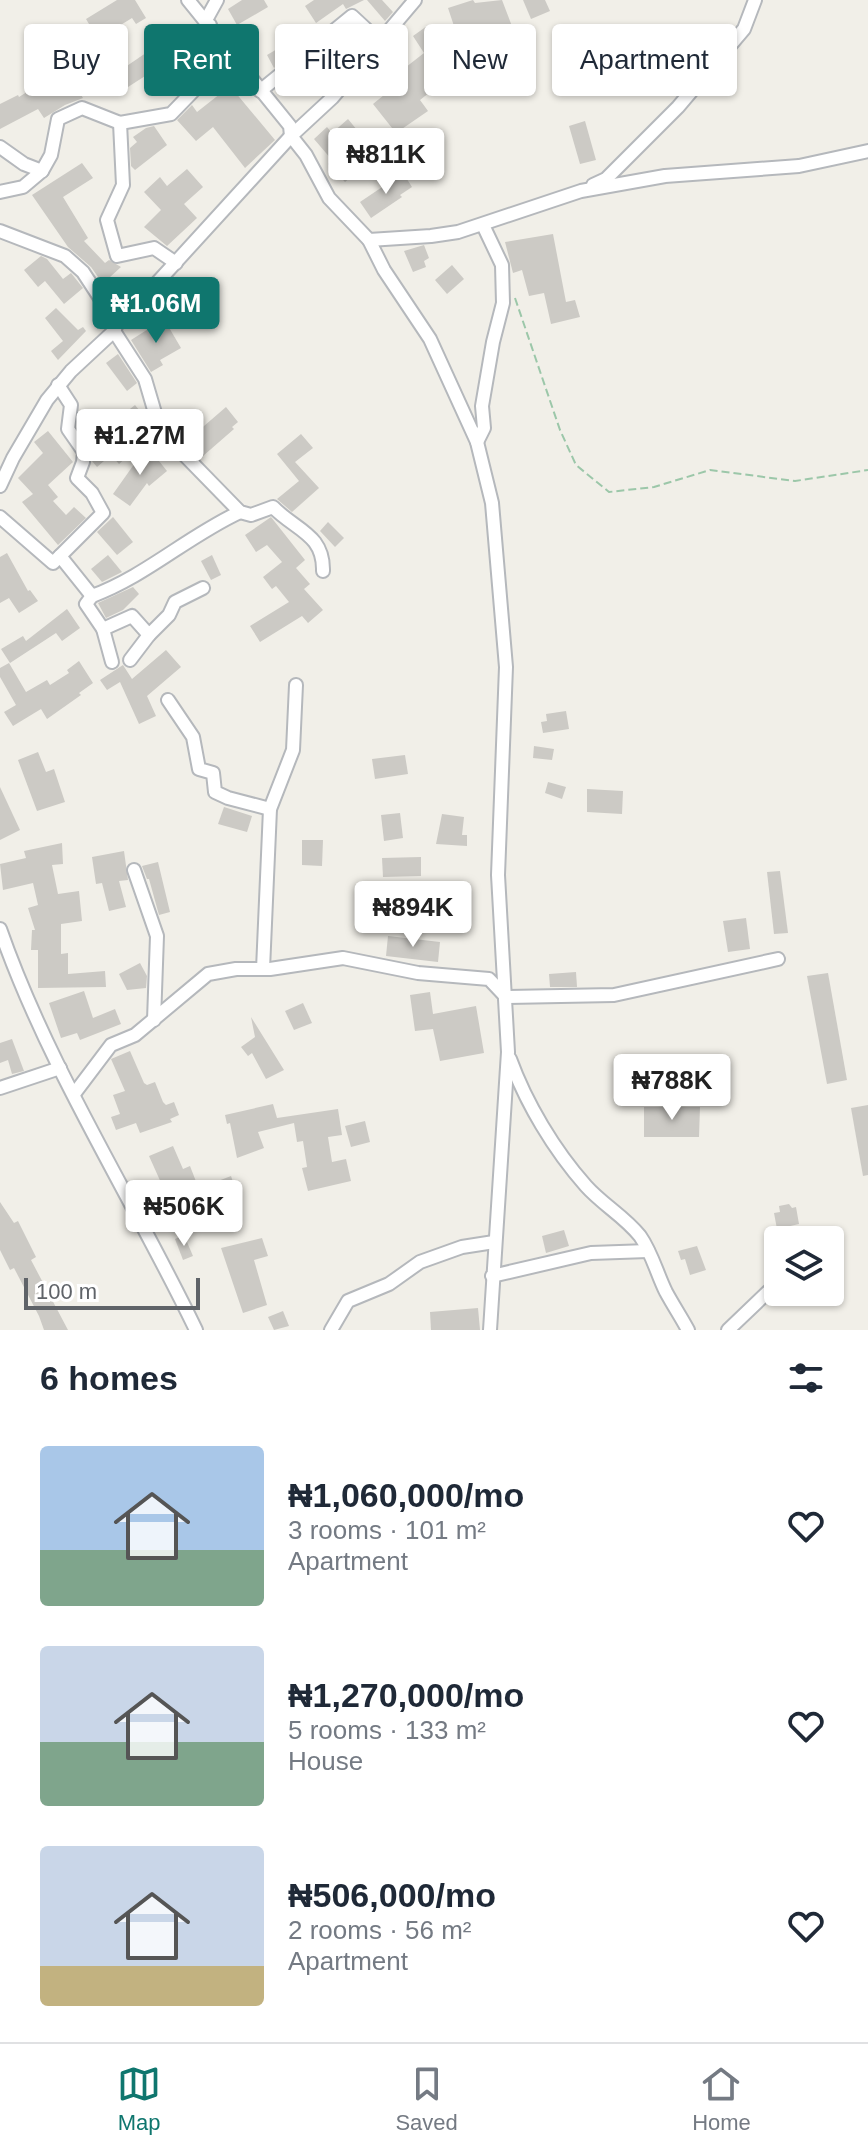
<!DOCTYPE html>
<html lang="en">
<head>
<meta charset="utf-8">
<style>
  :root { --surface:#fff; --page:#f2f2f3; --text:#1f2937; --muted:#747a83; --line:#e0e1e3; --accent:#0f766e }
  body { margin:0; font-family:Arial,sans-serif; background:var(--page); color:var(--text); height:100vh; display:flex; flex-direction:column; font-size:30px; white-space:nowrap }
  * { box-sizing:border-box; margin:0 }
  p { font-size:26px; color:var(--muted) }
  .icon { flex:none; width:44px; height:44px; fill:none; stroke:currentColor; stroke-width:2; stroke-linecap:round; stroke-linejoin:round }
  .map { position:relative; height:1330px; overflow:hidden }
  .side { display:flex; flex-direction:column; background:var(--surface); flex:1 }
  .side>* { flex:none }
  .guide { position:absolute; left:24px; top:24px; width:820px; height:72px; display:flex; gap:16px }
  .buttons { position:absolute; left:764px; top:1226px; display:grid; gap:16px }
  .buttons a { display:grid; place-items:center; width:80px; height:80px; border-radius:8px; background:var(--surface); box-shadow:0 2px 6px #0004; font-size:40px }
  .scale { position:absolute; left:24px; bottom:20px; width:176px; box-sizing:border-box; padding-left:8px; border:4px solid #5f6368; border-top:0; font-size:22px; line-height:28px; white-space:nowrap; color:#5f6368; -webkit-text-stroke:6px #fff; paint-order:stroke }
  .price { position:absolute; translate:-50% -68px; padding:0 18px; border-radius:8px; background:#fff; color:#222; font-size:26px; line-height:52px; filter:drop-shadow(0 2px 4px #0008) }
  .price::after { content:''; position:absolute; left:50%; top:48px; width:24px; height:18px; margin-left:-12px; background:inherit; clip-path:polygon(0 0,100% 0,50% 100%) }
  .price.selected { background:var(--accent); color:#fff }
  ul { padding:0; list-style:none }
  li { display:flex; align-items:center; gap:24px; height:200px; padding:0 40px }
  li span { display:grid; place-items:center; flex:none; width:224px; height:160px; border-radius:8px; color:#555 }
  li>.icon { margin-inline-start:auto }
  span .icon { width:96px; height:96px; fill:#fffc; stroke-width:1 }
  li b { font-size:34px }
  h2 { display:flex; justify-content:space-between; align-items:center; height:96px; padding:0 40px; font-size:34px }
  .chip { padding:0 28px; border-radius:8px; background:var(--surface); box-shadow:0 2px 6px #0004; font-size:28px; line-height:72px }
  .chip.selected { background:var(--accent); color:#fff }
  .menu { display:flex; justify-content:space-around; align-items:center; height:112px; border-top:2px solid var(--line); background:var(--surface); font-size:22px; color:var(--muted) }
  .menu a { display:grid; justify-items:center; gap:4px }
  .menu .selected { color:var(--accent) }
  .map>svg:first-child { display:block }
</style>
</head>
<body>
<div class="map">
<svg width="868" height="1330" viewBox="0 0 868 1330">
  <rect width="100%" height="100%" fill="#f1efe8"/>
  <g fill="#cccac5">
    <path d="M 117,0 L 135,0 L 146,18 L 136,24 L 132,18 L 98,39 L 86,19 Z"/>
    <path d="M 242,0 L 264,0 L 268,7 L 237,25 L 228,9 Z"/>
    <path d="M 314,0 L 364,0 L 346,9 L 343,4 L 316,23 L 305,6 Z"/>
    <path d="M 367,0 L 382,0 L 393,12 L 385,21 Z"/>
    <path d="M 473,0 L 475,3 L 502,0 L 518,42 L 460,58 L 454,40 L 458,38 L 448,8 Z"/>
    <path d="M 523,0 L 545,0 L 550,11 L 531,19 Z"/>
    <path d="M 427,26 L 444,51 L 430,61 L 436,69 L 426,77 L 435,88 L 420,100 L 428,111 L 396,133 L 373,104 L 406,77 L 401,71 L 424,53 L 413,36 Z"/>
    <path d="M 289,42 L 294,51 L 274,68 L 267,55 Z"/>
    <path d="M 159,44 L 170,60 L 128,87 L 118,72 Z"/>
    <path d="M 59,60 L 83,98 L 65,105 L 44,118 L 38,109 L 0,129 L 0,104 L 18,95 L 19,97 L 49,78 L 43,69 Z"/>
    <path d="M 230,86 L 275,140 L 245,168 L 213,127 L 196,141 L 177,120 L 192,105 L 197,112 Z"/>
    <path d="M 348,119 L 375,152 L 359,165 L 362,167 L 345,182 L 328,164 L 332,160 L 314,139 L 327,127 L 332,133 Z"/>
    <path d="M 585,121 L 596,160 L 580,164 L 569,126 Z"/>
    <path d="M 154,126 L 167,145 L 135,170 L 131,166 L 130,148 L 137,142 L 133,137 L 146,128 Z"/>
    <path d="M 82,163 L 93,178 L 63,197 L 88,238 L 84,241 L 105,263 L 109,260 L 121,267 L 110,277 L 123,296 L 134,287 L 137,291 L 118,310 L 114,303 L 116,302 L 91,267 L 68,247 L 32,195 Z"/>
    <path d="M 187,169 L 203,187 L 184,204 L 197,218 L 167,246 L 144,227 L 161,210 L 144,192 L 160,177 L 167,186 Z"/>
    <path d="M 403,173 L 412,187 L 400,195 L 402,197 L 371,218 L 360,202 Z"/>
    <path d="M 553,234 L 566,302 L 575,300 L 580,317 L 551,324 L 544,293 L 529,296 L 522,270 L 513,273 L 505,242 Z"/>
    <path d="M 424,245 L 429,258 L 424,261 L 426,267 L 413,272 L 404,251 Z"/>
    <path d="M 41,256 L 47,259 L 63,279 L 71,273 L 83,288 L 64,304 L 45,281 L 38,287 L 24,270 Z"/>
    <path d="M 452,265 L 464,279 L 447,294 L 435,280 Z"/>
    <path d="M 56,308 L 78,330 L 83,327 L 86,331 L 58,360 L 51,351 L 63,341 L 45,318 Z"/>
    <path d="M 164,319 L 181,348 L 160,360 L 163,365 L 151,372 L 131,340 Z"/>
    <path d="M 118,354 L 137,383 L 127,391 L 106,363 Z"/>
    <path d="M 135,405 L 148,421 L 152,434 L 119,464 L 111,455 L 97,467 L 92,461 L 95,453 L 79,429 L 100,411 L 111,424 Z"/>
    <path d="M 226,407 L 238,422 L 232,427 L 234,429 L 203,456 L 189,439 Z"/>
    <path d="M 48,431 L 73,462 L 48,485 L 58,497 L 53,501 L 66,515 L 74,507 L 86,518 L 58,545 L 22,502 L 33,494 L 18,478 L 43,453 L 34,442 Z"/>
    <path d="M 301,434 L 313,448 L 295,462 L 319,488 L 292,512 L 277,499 L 299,481 L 277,454 Z"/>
    <path d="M 147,446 L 167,471 L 149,486 L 147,483 L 130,506 L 113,494 Z"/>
    <path d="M 113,517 L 133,542 L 117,555 L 97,532 Z"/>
    <path d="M 271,517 L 305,560 L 296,568 L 310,584 L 304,589 L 323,610 L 308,623 L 302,616 L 260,642 L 250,626 L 289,602 L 276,586 L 272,589 L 263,577 L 282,562 L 267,545 L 256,552 L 245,535 Z"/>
    <path d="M 328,522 L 344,538 L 335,547 L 320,531 Z"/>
    <path d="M 7,553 L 28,591 L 30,590 L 38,601 L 19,613 L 9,598 L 0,603 L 0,557 Z"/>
    <path d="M 108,555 L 122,572 L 102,582 L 91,569 Z"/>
    <path d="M 212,555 L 221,575 L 211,580 L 201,561 Z"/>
    <path d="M 133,587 L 139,594 L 123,610 L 106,618 L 98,603 Z"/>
    <path d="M 67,609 L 80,628 L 62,641 L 56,633 L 10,663 L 1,649 L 23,636 L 26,641 Z"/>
    <path d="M 166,650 L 181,667 L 147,696 L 156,716 L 139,724 L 120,682 L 107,690 L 100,680 L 123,665 L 132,679 Z"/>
    <path d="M 79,661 L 93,683 L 79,693 L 81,695 L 47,719 L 41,709 L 13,726 L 4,712 L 16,705 L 0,677 L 0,668 L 9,663 L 26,692 L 47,680 L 50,685 L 69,673 L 67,670 Z"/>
    <path d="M 566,711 L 569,729 L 543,733 L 541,722 L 547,721 L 546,714 Z"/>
    <path d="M 534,746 L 554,749 L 552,760 L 533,758 Z"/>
    <path d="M 38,752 L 46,772 L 54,769 L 65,802 L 37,811 L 18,760 Z"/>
    <path d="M 405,755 L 408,774 L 375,779 L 372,759 Z"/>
    <path d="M 548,782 L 566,787 L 562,799 L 545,793 Z"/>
    <path d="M 0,787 L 20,830 L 0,840 Z"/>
    <path d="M 587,789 L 623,791 L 622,814 L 587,812 Z"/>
    <path d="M 224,807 L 252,816 L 247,832 L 218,824 Z"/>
    <path d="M 400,813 L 403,838 L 384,841 L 381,815 Z"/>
    <path d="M 442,814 L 464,817 L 462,835 L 467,835 L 467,846 L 436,844 Z"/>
    <path d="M 302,840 L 323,840 L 322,866 L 302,865 Z"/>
    <path d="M 62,843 L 63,864 L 52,865 L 58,894 L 79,891 L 82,921 L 61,924 L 61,954 L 68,953 L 68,974 L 105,971 L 106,987 L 38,988 L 38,950 L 31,950 L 32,930 L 35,930 L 28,908 L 38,905 L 33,883 L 3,890 L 0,864 L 26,858 L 24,851 Z"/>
    <path d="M 124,851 L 128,880 L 119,881 L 126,907 L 109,911 L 102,883 L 96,884 L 92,857 Z"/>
    <path d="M 421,857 L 421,876 L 383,877 L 382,858 Z"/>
    <path d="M 158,862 L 170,912 L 159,915 L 149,879 L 147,879 L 142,866 Z"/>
    <path d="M 780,871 L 788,933 L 774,934 L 767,872 Z"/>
    <path d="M 383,900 L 384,931 L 366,932 L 364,901 Z"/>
    <path d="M 746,918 L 750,949 L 728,952 L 723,921 Z"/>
    <path d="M 388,936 L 440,942 L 438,962 L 386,956 Z"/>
    <path d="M 140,963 L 147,976 L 146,988 L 127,990 L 119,974 Z"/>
    <path d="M 576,972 L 577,987 L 550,987 L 549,974 Z"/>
    <path d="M 828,973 L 847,1080 L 827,1084 L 807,976 Z"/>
    <path d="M 84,991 L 93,1018 L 115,1009 L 121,1024 L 80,1040 L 77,1033 L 61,1038 L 49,1003 Z"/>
    <path d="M 430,992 L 433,1014 L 476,1006 L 484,1053 L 440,1061 L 433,1029 L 415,1031 L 410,995 Z"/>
    <path d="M 303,1003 L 312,1023 L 294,1030 L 285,1011 Z"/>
    <path d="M 251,1017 L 284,1070 L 266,1079 L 252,1053 L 248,1056 L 241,1047 L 255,1037 Z"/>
    <path d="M 12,1039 L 24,1071 L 12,1074 L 8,1060 L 0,1063 L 0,1043 Z"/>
    <path d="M 130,1051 L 144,1083 L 147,1085 L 155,1082 L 163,1102 L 166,1105 L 174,1102 L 179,1115 L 170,1119 L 172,1122 L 140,1133 L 136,1123 L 116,1130 L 111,1117 L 120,1114 L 113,1095 L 125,1091 L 111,1059 Z"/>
    <path d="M 273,1104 L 277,1118 L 338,1109 L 342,1135 L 328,1137 L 332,1162 L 346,1159 L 351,1181 L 308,1191 L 302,1168 L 307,1167 L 303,1141 L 297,1142 L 294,1123 L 258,1132 L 264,1148 L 237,1158 L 230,1123 L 227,1124 L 225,1115 Z"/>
    <path d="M 868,1105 L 868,1175 L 863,1176 L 851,1108 Z"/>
    <path d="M 644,1107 L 700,1107 L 699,1137 L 644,1137 Z"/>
    <path d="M 365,1121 L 370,1142 L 351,1147 L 345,1126 Z"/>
    <path d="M 173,1146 L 183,1169 L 190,1166 L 197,1184 L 167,1196 L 149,1156 Z"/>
    <path d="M 231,1176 L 234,1185 L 209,1195 L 205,1186 Z"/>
    <path d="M 0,1202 L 14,1223 L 18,1221 L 36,1257 L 31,1260 L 68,1330 L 44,1330 L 39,1316 L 14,1268 L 10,1270 L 0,1250 Z"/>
    <path d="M 789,1204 L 792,1208 L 796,1207 L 799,1224 L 777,1229 L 774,1213 L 780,1212 L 779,1206 Z"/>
    <path d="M 564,1230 L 569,1246 L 546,1253 L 542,1236 Z"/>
    <path d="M 184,1235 L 193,1256 L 183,1260 L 175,1239 Z"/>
    <path d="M 262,1238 L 268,1256 L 254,1260 L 267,1305 L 243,1313 L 221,1248 Z"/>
    <path d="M 697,1246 L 706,1270 L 690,1275 L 685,1259 L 681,1260 L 678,1251 Z"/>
    <path d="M 478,1308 L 480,1330 L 431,1330 L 430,1312 Z"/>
    <path d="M 283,1311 L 289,1326 L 274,1330 L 268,1317 Z"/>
  </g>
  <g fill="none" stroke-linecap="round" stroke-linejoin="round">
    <defs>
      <g id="minor">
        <path d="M 188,0 L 290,126 L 291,136 L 306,155 L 329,198 L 369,240 L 384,270 L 430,339 L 477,442 L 492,503 L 506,667 L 498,875 L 508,1052 L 490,1330"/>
        <path d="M 206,20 L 217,0"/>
        <path d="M 179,50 L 210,25"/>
        <path d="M 260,91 L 352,16 L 380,42"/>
        <path d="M 120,123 L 123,185 L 107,220 L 117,256 L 154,248 L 176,263"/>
        <path d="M 0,147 L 24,164 L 42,171 L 51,155 L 58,119 L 82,108 L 120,123 L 171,114 L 201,83 L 238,63"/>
        <path d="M 593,185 L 606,179 L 678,107 L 744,29 L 755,0"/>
        <path d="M 0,192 L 23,187 L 42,171"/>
        <path d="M 0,231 L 65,256 L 83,272 L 117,324"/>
        <path d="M 369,240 L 431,236 L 458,232 L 581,191 L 665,176 L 799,166 L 868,151"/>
        <path d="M 114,331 L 145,379 L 160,430 L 240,512 L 251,515 L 273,507 C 295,530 324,534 323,571"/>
        <path d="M 58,385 L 71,405 L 68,429 L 84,452 L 83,462 L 77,478 L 92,493 L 103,513 L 60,556"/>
        <path d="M 477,442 L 484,428 L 482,406 L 493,342 L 503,303 L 502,265 L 483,225"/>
        <path d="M 0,486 L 13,458 L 47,400 L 71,371 L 114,331 L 117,324 L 155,285 L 291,136 L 332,98 L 415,0"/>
        <path d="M 0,517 L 53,563 L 60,556 L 92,596 C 146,576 188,536 240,512"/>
        <path d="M 92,596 L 86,604 L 103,629 L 112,662"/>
        <path d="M 103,629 L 132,616 L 149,635 L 169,615 L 175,602 L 203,588"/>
        <path d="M 130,660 L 149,635"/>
        <path d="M 168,700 L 193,737 L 199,769 L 213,773 L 215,792 L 228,798 L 270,809"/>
        <path d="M 134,870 L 157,936 L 154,1020"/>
        <path d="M 0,929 C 49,1069 132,1197 196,1330"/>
        <path d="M 263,969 L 270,809 L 293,750 L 296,685"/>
        <path d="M 510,1059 C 526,1103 554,1150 586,1186 C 603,1205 624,1216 640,1236 C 652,1253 657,1274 666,1292 C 673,1305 681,1317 688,1330"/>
        <path d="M 0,1088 L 60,1068"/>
        <path d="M 74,1094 L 111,1045 L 135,1035 L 208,974 L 236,969 L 270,969 L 343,958 L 418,973 L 489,979 L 506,997 L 614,995 L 778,959"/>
        <path d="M 492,1276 L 591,1253 L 648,1251"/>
        <path d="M 331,1330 L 348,1301 L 389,1284 L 420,1262 L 462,1247 L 494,1242"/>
        <path d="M 728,1330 L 772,1288"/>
      </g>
    </defs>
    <use href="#minor" stroke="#b5b8bc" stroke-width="16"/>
    <path stroke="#9cc7a9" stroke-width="2" stroke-dasharray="8 4" stroke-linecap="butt" d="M 515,298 L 560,430 L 576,465 L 609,492 L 654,487 L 710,470 L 795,481 L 868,470"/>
    <use href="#minor" stroke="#fff" stroke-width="12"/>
  </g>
</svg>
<div class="buttons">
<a><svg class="icon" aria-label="layers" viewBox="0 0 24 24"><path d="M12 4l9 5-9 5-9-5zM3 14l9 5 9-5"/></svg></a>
</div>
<div class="scale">100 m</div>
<b class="price" style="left:386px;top:196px">₦811K</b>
<b class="price selected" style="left:156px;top:345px">₦1.06M</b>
<b class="price" style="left:140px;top:477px">₦1.27M</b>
<b class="price" style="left:413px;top:949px">₦894K</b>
<b class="price" style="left:672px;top:1122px">₦788K</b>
<b class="price" style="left:184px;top:1248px">₦506K</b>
<div class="guide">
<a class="chip">Buy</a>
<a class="chip selected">Rent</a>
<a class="chip">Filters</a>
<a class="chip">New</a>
<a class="chip">Apartment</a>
</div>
</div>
<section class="side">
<h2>6 homes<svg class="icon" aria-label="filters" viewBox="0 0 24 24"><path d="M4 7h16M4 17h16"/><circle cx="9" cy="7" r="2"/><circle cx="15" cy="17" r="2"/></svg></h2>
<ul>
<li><span style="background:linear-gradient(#a9c7e8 65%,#7fa58c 0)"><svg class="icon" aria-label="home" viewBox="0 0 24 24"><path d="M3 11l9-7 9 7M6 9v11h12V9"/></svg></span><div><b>₦1,060,000/mo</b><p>3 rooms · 101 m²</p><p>Apartment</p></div><svg class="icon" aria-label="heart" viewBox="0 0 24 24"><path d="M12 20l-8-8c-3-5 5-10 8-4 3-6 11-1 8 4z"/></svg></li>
<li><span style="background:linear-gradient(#c9d6e8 60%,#7fa58c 0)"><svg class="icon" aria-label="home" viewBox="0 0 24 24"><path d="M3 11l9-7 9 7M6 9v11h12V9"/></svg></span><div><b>₦1,270,000/mo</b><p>5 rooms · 133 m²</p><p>House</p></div><svg class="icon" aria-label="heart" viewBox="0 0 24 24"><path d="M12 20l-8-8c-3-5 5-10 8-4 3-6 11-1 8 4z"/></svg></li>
<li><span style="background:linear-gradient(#c9d6e8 75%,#c2b280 0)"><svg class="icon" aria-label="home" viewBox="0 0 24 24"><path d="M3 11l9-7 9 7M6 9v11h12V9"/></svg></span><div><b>₦506,000/mo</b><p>2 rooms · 56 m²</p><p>Apartment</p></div><svg class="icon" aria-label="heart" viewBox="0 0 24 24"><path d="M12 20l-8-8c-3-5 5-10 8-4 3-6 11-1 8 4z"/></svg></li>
</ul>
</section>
<nav class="menu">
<a class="selected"><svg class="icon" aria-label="map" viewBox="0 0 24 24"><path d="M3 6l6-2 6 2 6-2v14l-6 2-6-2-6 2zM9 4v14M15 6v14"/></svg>Map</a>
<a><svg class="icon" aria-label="saved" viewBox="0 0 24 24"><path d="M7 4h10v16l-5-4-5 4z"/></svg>Saved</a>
<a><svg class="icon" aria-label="home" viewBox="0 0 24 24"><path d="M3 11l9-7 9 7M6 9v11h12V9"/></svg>Home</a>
</nav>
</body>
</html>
